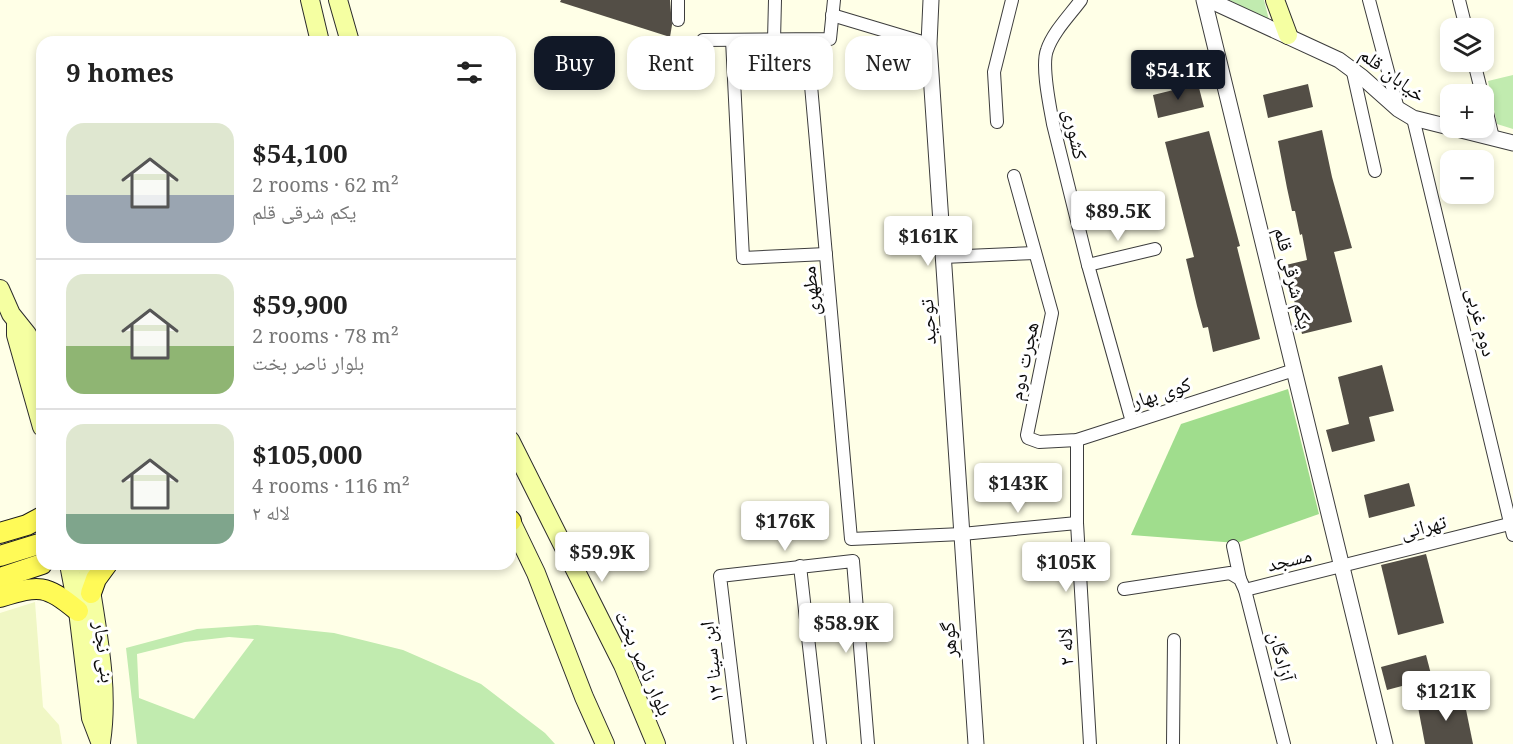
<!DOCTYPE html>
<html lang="en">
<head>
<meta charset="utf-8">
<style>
  :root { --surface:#fff; --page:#f6f6f6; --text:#222; --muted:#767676; --line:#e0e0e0; --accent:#111827 }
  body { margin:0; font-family:"Noto Serif","Noto Naskh Arabic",serif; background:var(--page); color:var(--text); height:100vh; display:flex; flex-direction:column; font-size:22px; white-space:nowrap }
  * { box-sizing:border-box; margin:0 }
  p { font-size:20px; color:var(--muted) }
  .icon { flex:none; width:33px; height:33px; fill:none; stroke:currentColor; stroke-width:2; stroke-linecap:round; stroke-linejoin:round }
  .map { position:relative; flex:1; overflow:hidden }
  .panel { position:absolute; left:36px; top:36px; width:480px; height:534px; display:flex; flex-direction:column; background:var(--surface); border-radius:18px; box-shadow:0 3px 9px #0003 }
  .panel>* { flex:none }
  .hud { position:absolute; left:534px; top:36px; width:570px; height:54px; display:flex; gap:12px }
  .tools { position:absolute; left:1440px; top:18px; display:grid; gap:12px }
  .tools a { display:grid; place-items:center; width:54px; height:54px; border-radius:12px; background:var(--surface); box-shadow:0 3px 9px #0003; font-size:30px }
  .price { position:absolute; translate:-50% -51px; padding:0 14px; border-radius:6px; background:#fff; color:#222; font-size:20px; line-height:39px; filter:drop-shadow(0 2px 3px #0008) }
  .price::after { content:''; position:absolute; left:50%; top:36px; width:18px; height:14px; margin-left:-9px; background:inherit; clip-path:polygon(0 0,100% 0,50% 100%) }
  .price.selected { background:var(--accent); color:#fff }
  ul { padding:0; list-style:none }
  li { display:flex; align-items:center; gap:18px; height:150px; padding:0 30px }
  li+li { border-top:2px solid var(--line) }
  li span { display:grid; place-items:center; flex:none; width:168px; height:120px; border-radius:18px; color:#555 }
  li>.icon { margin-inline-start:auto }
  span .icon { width:72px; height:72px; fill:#fffc; stroke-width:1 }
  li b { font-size:26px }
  h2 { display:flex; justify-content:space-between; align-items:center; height:72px; padding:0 30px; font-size:26px }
  .chip { padding:0 21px; border-radius:18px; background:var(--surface); box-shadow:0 3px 9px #0003; font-size:21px; line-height:54px }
  .chip.selected { background:var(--accent); color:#fff }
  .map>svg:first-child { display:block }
</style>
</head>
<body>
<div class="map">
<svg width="1513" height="744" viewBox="0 0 1513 744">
  <rect width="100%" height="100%" fill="#ffffe7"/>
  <path fill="#f0f7c5" d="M 35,602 L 43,707 L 59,725 L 62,744 L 0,744 L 0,613 Z"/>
  <g fill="#c1ebaf" fill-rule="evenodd">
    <path d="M 1229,0 L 1264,0 L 1269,20 Z"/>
    <path d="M 1513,75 L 1513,129 L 1497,124 L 1488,81 Z"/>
    <path d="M 257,625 L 334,633 L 403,650 L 481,684 L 545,733 L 555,744 L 137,744 L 126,648 L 197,629 ZM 229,637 L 254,639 L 194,719 L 139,698 L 137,654 L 185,642 Z"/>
  </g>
  <path fill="#a0dd8d" d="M 1288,389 L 1319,514 L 1237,543 L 1131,535 L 1181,424 Z"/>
  <g fill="#534e46">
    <path d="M 561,0 L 670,0 L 672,25 L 670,37 L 560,2 Z"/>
    <path d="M 1198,84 L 1204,107 L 1158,118 L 1153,95 Z"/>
    <path d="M 1308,84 L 1313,107 L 1268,118 L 1263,95 Z"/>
    <path d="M 1322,130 L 1332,177 L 1352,248 L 1334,252 L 1352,322 L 1302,334 L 1286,265 L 1307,260 L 1302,234 L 1300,235 L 1295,211 L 1292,211 L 1287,188 L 1278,141 Z"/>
    <path d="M 1209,131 L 1240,246 L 1237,247 L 1260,339 L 1213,352 L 1208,327 L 1203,328 L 1197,306 L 1186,259 L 1194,257 L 1165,142 Z"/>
    <path d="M 1382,365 L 1394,411 L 1369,417 L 1375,441 L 1332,452 L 1326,430 L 1349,424 L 1338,377 Z"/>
    <path d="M 1409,483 L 1415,506 L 1369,518 L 1364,495 Z"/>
    <path d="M 1426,554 L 1444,623 L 1398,635 L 1381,565 Z"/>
    <path d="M 1426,655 L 1432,678 L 1387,690 L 1381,667 Z"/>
    <path d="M 1463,695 L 1473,744 L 1425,744 L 1418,707 Z"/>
  </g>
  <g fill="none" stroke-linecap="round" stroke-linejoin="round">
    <defs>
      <g id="minor">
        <path d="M 678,0 L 678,20"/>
        <path d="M 1081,0 C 1070,15 1053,32 1047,50 C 1041,66 1050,107 1053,124 L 1088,265 L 1132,422"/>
        <path d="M 1369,0 L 1398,109"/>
        <path d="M 1459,0 L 1466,28"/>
        <path d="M 832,15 L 929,44"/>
        <path d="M 703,40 L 830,39 L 834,0"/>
        <path d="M 732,40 L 743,258 L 826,254"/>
        <path d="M 774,40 L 775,0"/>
        <path d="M 807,40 L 851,539 L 962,534 L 1077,523"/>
        <path d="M 1474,62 L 1482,94"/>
        <path d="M 1352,68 L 1375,171"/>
        <path d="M 1484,100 L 1493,138"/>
        <path d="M 1413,118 L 1513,535"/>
        <path d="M 997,122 L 994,72 L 1012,0"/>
        <path d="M 1014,176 L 1052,313 L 1027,435 L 1028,438 L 1039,442 L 1077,440 L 1294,370"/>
        <path d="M 943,257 L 1035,253"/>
        <path d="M 1088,265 L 1155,249"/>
        <path d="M 1077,440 L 1077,523 L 1090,744"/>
        <path d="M 1233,546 L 1240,579"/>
        <path d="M 800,566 L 820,744"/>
        <path d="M 1124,589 L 1230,573 L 1240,579 L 1245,590 L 1284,744"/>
        <path d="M 1245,590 L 1513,523"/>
        <path d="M 740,744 L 720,576 L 853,561 L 868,744"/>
        <path d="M 1173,744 L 1174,640"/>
      </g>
      <g id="tertiary">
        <path d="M 931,0 L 929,44 L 976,744"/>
        <path d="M 1204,0 L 1385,744"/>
        <path d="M 1209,0 L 1339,60 L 1362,77 L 1398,109 L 1413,118 L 1513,143"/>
      </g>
      <g id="secondary">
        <path d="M 310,0 L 320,42"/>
        <path d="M 338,0 L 350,42"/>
        <path d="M 1275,0 L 1288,35"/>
        <path d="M 0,289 L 11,314 L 27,334 L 35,349 L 42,374"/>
        <path d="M 16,321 L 16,335 L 42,427"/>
        <path d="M 510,440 L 623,665 L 656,744"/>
        <path d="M 510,519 L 536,573 L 584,697 L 605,744"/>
        <path d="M 69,564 L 78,611 L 91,718 L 101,744"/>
        <path d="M 87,564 C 95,622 110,684 101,742"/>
      </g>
      <g id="primary">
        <path d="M 510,520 L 511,521"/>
        <path d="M 0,533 L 27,525 L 42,517"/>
        <path d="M 0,556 L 42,543"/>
        <path d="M 0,578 L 42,564"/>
        <path d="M 91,593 L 96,579 L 107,564"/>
        <path d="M 0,597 C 40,585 45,584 78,611"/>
      </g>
    </defs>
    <use href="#minor" stroke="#3d3d3d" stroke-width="14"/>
    <use href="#tertiary" stroke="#3d3d3d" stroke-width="17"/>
    <use href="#secondary" stroke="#2c2c2c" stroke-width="20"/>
    <use href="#primary" stroke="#1b1b1b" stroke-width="22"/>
    <use href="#minor" stroke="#fff" stroke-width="12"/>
    <use href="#tertiary" stroke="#fff" stroke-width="15"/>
    <use href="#secondary" stroke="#f5ffa2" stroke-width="18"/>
    <use href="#primary" stroke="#fffa57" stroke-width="20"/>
  </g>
  <g text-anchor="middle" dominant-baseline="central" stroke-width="6" stroke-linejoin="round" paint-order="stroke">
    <g font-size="20" fill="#0a0a0a" stroke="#fff">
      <text transform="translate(1393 74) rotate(37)">خیابان قلم</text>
      <text transform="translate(1076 134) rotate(78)">کشوری</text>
      <text transform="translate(1294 278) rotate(76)">یکم شرقی قلم</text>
      <text transform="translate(810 291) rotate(-95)">مطهری</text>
      <text transform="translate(927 322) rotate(-94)">توحید</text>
      <text transform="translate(1482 322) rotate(76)">دوم غربی</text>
      <text transform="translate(1023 361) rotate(-78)">هجرت دوم</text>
      <text transform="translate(1161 392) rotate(-18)">کوی بهار</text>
      <text transform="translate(1423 526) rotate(-14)">تهرانی</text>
      <text transform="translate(1289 559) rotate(-14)">مسجد</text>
      <text transform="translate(948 640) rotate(-94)">گوهر</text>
      <text transform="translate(1065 647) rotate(-93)">لاله ۲</text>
      <text transform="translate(105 652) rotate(83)">بنی نجار</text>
      <text transform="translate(1282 656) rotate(76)">آزادگان</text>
      <text transform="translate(711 662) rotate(-97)">ابن سینا ۱۲</text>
      <text transform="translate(644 663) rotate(66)">بلوار ناصر بخت</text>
    </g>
  </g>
</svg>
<div class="tools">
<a><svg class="icon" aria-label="layers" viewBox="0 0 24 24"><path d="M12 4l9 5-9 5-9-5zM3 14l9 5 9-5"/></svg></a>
<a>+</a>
<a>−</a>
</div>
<b class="price selected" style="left:1178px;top:101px">$54.1K</b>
<b class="price" style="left:1118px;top:242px">$89.5K</b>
<b class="price" style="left:928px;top:267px">$161K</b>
<b class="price" style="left:1018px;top:514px">$143K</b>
<b class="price" style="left:785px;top:552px">$176K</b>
<b class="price" style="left:602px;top:583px">$59.9K</b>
<b class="price" style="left:1066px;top:593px">$105K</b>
<b class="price" style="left:846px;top:654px">$58.9K</b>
<b class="price" style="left:1446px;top:722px">$121K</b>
<div class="hud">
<a class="chip selected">Buy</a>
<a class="chip">Rent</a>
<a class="chip">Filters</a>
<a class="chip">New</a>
</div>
<section class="panel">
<h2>9 homes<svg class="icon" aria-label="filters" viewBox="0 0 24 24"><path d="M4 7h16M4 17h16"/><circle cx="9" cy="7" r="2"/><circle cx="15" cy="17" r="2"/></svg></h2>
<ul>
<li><span style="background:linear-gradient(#dfe7d0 60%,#9aa5b1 0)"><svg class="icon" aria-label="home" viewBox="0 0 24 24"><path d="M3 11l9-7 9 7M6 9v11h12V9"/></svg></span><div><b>$54,100</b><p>2 rooms · 62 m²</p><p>یکم شرقی قلم</p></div></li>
<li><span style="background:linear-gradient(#dfe7d0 60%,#8fb573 0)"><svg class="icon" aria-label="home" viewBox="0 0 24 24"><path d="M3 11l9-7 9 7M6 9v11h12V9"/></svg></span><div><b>$59,900</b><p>2 rooms · 78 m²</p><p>بلوار ناصر بخت</p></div></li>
<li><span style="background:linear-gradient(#dfe7d0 75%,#7fa58c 0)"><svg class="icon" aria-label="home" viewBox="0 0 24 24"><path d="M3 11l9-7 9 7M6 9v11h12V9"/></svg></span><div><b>$105,000</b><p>4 rooms · 116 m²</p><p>لاله ۲</p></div></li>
</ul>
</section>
</div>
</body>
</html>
